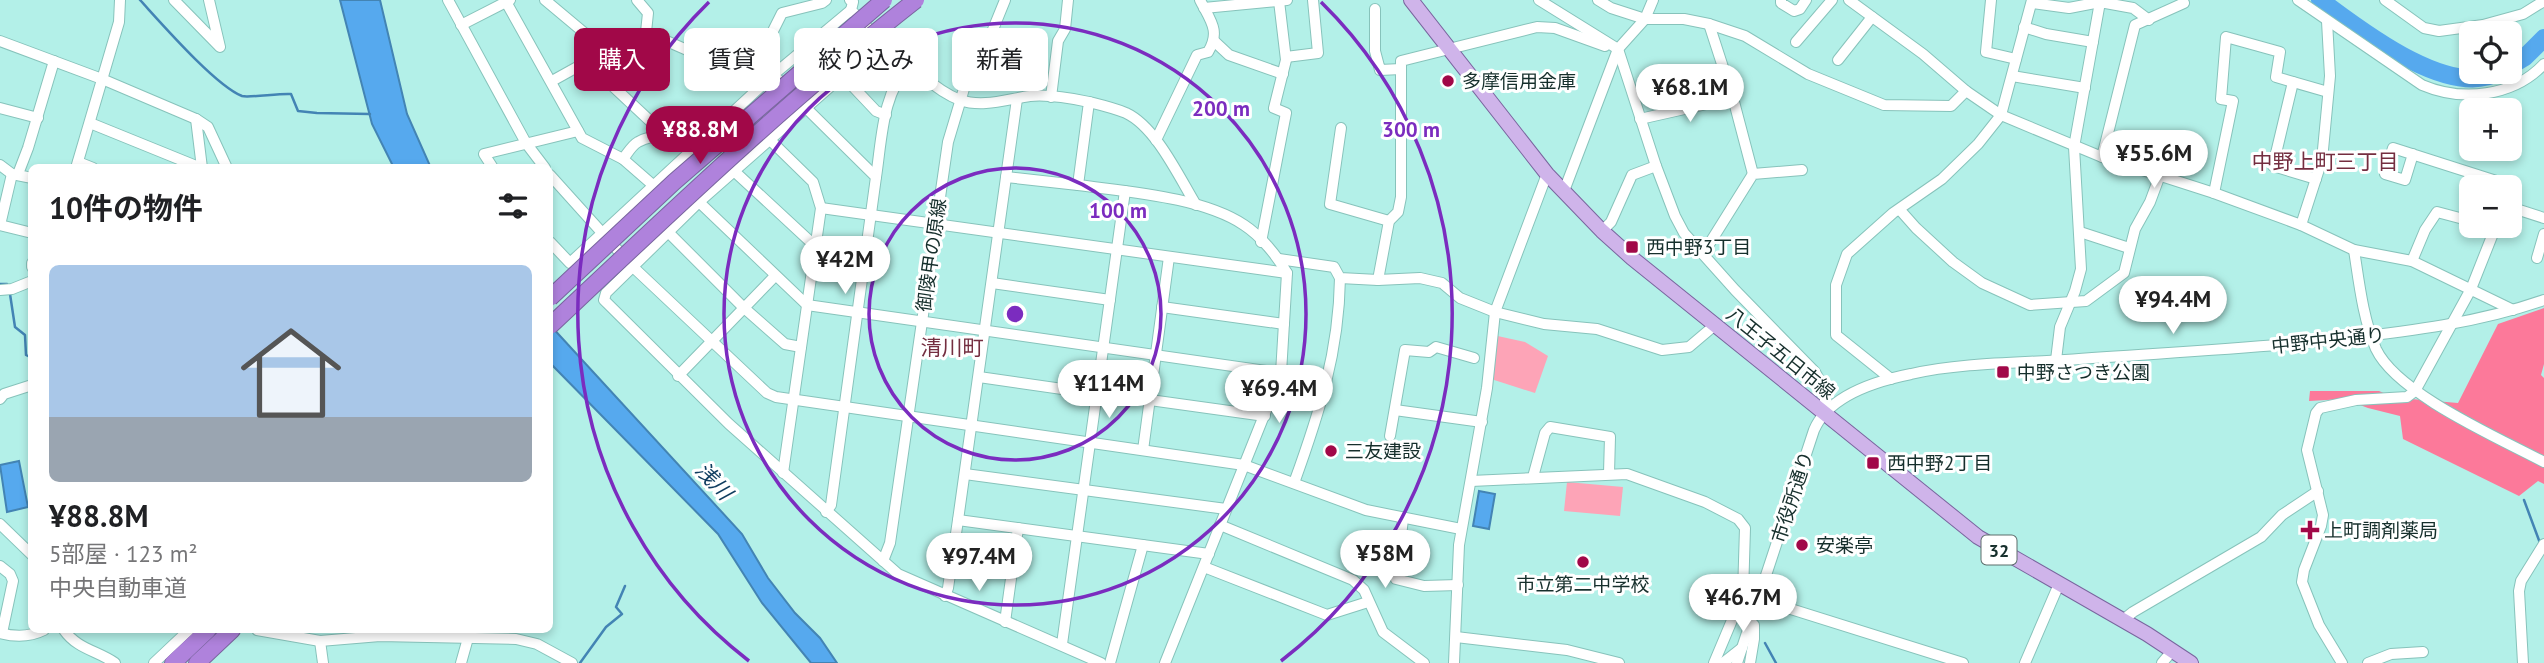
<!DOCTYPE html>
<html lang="ja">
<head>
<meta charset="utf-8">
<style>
  :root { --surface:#fff; --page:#f2f2f2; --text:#202124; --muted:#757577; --accent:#a10848 }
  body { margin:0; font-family:"PT Sans","Noto Sans JP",sans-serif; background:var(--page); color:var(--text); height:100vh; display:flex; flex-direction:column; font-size:26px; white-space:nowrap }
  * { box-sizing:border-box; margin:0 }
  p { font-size:23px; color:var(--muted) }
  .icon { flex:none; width:38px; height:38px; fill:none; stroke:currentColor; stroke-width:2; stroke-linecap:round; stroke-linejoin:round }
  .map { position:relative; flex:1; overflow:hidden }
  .side { position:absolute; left:28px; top:164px; width:525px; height:469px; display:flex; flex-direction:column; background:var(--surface); border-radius:10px; box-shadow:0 4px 10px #0003 }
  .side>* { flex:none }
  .top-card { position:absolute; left:574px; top:28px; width:665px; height:63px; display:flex; gap:14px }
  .buttons { position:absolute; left:2459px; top:21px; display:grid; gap:14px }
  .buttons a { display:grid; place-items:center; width:63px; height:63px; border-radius:10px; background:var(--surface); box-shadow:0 4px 10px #0003; font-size:35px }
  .price { position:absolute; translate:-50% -60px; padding:0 16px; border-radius:24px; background:#fff; color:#222; font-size:23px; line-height:46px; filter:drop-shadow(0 2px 4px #0008) }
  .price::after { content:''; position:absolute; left:50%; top:42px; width:21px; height:16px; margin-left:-10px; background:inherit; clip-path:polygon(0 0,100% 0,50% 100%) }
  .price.selected { background:var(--accent); color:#fff }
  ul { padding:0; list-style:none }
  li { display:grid; align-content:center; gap:14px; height:371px; padding:0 21px }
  li span { display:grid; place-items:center; height:217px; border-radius:10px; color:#555 }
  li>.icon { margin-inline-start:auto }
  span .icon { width:126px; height:126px; fill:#fffc; stroke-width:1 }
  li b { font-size:30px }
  h2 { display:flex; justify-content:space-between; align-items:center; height:84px; padding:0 21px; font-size:30px }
  .pill { padding:0 24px; border-radius:10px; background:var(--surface); box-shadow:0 4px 10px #0003; font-size:24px; line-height:63px }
  .pill.selected { background:var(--accent); color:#fff }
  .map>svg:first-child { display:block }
</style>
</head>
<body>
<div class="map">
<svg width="2544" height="663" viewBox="0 0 2544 663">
  <rect width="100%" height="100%" fill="#b3f0e8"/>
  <g fill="#fda4b7">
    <path d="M 1493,335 L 1525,342 L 1548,356 L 1535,393 L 1488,378 Z"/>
    <path d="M 1567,482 L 1623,487 L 1620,516 L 1564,511 Z"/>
  </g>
  <path fill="#fc799a" d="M 2544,308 L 2544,364 L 2541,375 L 2544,378 L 2544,484 L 2538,481 L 2519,496 L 2403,439 L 2400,416 L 2368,408 L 2344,399 L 2309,401 L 2310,391 L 2379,391 L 2400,400 L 2411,399 L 2458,403 L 2498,324 Z"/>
  <g fill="#56a9ee" stroke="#4384b4" stroke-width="2">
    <path d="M 340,0 L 380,0 L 407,114 L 431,168 L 394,168 L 372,124 Z"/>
    <path d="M 550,325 L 742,534 L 768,578 L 795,613 L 820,638 L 837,663 L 811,663 L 762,603 L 718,534 L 550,363 Z"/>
    <path d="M 19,461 L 28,507 L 7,512 L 0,465 Z"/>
    <path d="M 1479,491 L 1495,494 L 1489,529 L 1473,526 Z"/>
  </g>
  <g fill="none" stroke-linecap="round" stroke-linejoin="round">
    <g stroke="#4384b4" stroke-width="2.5">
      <path d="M 140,0 C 162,24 215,85 242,96 C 249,98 280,93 291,94 L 298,111 L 317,113 L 370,114"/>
      <path d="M 0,284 L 7,284"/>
      <path d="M 10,294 L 15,327 L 25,335 L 26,355 L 32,358"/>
      <path d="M 2524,500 L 2540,543"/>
      <path d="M 1765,643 L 1776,663"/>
      <path d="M 580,663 L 606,627 L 622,614 L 616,607 L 625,586"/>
    </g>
    <g stroke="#56a9ee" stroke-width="18">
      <path d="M 2320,0 C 2359,29 2449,100 2499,72"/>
      <path d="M 2510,66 L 2525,57 L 2544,38"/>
    </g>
    <defs>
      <g id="minor">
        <path d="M 174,0 L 220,47 L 209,0"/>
        <path d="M 448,0 L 526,143 L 545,168"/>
        <path d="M 505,0 L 582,138 L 623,159 L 654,186"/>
        <path d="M 545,0 L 606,51 L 646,32 L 760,82 L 768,78"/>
        <path d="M 637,0 L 648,13 L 646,32"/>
        <path d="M 850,0 L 853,2 L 851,10 L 881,42 L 890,42 C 909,63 933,90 960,100 C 983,108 1007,99 1030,96 C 1049,94 1070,98 1089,102 L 1078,185 C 1128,192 1202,197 1244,225 C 1261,236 1277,256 1287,273 L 1281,373 L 1165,663"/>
        <path d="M 1539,0 L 1618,49 L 1656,166 L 1675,216 L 1684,233 L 1735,290 L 1815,372 C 1824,387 1827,396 1824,413"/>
        <path d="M 1598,0 L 1611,8 L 1645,19 L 1684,19 L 1709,24 L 1745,36 L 1808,74 L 1884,105 L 1951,106 L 1966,91"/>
        <path d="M 1781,0 L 1781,3 L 1794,11 L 1800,9 L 1806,0"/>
        <path d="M 1849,0 L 1923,54 L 1966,91 L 2001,115 L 2102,157 L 2214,193 L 2301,225 L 2354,250 L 2412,261 L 2513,310"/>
        <path d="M 1991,0 L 1986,52 L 2016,59"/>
        <path d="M 2298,0 L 2422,85 C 2462,102 2513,97 2544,64"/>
        <path d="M 2385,0 L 2424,28 L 2439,31 L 2483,25 L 2523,14 L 2544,1"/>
        <path d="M 2032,3 L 2069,8 L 2100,2 L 2133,8 L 2149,20"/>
        <path d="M 1204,8 L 1287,0"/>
        <path d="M 1375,9 L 1375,51 L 1380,70 L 1401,69"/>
        <path d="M 1709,24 L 1733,98 L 1753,174"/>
        <path d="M 461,25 L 510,0"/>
        <path d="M 2024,27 L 2046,34 L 2093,42"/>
        <path d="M 0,41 L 102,79 L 196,119 L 208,127 L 227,168"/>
        <path d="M 1214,41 L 1229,55 L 1283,74"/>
        <path d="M 881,42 L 699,202 L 606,293 L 604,300 L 729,424 L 898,574 L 1101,663"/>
        <path d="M 1796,42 L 1832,0"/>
        <path d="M 1286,57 L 1318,53 L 1313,0"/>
        <path d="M 1838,60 L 1872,17"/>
        <path d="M 587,62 L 665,135"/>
        <path d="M 842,75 L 876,111 L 886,115"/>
        <path d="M 2012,76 L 2085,88"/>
        <path d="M 552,81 L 606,51"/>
        <path d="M 2293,82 L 2273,166 L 2316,179"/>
        <path d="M 787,89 L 767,68 L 773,31 L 782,13 L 822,3 L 826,0"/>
        <path d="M 1051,97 L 1058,41 L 1065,29 L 1068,0"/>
        <path d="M 1089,102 C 1101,105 1114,108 1126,113 C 1156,127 1179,177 1196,205"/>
        <path d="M 801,103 L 876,177 L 831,505 L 826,512"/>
        <path d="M 0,108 L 38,118"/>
        <path d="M 196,119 L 202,168"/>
        <path d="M 1640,119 L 1733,98"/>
        <path d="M 90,123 L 201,168"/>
        <path d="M 1341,128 L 1330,204 L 1389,221"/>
        <path d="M 769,139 L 813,182 L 821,208 L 783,473"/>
        <path d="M 1156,140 L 1197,55 L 1208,52 C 1221,31 1210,20 1200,0"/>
        <path d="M 2413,154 L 2405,180 L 2385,174 L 2393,148 L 2512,186 L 2510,193"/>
        <path d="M 2102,157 L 2135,25 L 2184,3"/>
        <path d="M 623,159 C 627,154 632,145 638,142 C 656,132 683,134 701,144"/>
        <path d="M 78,162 L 93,168"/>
        <path d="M 0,165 L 12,174 L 32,178"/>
        <path d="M 76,168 L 119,22 L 120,0"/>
        <path d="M 493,168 L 484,154 L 578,131"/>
        <path d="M 734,171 L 815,246"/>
        <path d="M 18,174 L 28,148 L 54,61"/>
        <path d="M 550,175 L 632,266 L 767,393 L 776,397 L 1244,465 L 1366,510 L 1461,529"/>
        <path d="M 876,177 C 882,138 882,93 910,64"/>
        <path d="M 1006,177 L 1078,185"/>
        <path d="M 1564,191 L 1618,49 L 1645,19 L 1653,0"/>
        <path d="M 2214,193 L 2233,101 L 2221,99 L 2226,37 L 2280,52 L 2276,77 L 2328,92"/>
        <path d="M 699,202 L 807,305 L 1281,373"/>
        <path d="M 2510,207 L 2544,218"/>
        <path d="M 821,208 L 1287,273"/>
        <path d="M 1900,210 L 1916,228 L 1953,262 L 1982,283 L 2030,305 L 2086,301 L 2124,273 L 2135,229 L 2150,202 L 2160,175"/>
        <path d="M 0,225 L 12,174"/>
        <path d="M 0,225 L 32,233"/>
        <path d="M 2301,225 L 2322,160 L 2330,76 L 2327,21"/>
        <path d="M 1602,231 L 1611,222 L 1632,175 L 1656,166"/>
        <path d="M 668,232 L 743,307 L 785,344 L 801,347"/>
        <path d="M 2080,232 L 2129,248"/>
        <path d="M 550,242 L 570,263 L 773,75 L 851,10"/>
        <path d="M 1261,242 L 1286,113 L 1274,108 L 1286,60 L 1279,1"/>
        <path d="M 2354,250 C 2359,282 2363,319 2376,349 C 2397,394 2501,439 2544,462"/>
        <path d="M 1703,254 L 1753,174 L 1802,170"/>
        <path d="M 2537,258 L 2544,234"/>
        <path d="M 1279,259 L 1334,267 L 1340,278 L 1378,280 L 1420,278 L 1442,283 L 1460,298 L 1495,312 L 1544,324 L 1597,329 L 1662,350 L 1689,347 L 1715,325"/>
        <path d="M 2412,261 L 2425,230 L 2437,212 L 2471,221"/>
        <path d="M 32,263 L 32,267"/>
        <path d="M 1378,280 L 1389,221 L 1398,212 L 1401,197 L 1401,61 L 1537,27 L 1555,28 L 1605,46"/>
        <path d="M 992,283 L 1110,300"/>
        <path d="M 0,290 L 12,289 L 32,281"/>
        <path d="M 1162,307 L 1284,324"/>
        <path d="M 2056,360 L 2060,327 L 2075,291 L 2081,269 L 2074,147 L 2100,2"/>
        <path d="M 678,376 L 775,276"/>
        <path d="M 979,377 L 1097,394"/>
        <path d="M 1891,379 L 1836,335 L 1836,285 L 1847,254 L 1893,213 L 1942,179 L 1978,144 L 2001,115 L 2032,0"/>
        <path d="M 0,399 L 4,394 L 32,385"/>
        <path d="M 1150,400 L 1265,416"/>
        <path d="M 1395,410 L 1482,422"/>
        <path d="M 1390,436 L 1405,350 L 1429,352 L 1436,347 L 1474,358"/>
        <path d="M 1143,450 L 1169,257"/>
        <path d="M 965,474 L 1226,509"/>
        <path d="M 1533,477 L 1545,433 L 1550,427 L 1610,437 L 1609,473"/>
        <path d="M 1471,481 L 1627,474 L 1705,502 L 1738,519 L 1745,528 L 1743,594 L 1714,663"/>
        <path d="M 1294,483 C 1319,414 1339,352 1340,278"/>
        <path d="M 1403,519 L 1396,579 L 1424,586 L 1458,585"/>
        <path d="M 958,520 L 1209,554"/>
        <path d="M 0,524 L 32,555"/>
        <path d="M 1220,525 L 1353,580 L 1364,590 L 1383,632 L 1424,663"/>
        <path d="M 883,561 L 890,543 L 948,142 L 969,72 L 992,32 L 1005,0"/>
        <path d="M 0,566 L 10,574 L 13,581 L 2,633"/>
        <path d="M 1204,567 L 1327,615 L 1368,602"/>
        <path d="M 1702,583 L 1743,594 L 1963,663"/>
        <path d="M 945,596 L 948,588 L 958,520 L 1017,99"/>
        <path d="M 2123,620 L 2133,612 L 2261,537 L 2282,515 L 2318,491"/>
        <path d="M 1005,622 L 1018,528"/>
        <path d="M 64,630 C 77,649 98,651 115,663"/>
        <path d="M 257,630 L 320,641 L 380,636 L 516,639 L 537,644 L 572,663"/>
        <path d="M 0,633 C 15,637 30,637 44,630"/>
        <path d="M 1456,637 L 1567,650 L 1619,663"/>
        <path d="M 320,641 L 323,663"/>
        <path d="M 1062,644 L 1125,191"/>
        <path d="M 154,663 L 189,630"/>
        <path d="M 461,663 L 468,638"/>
        <path d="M 1110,663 L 1143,545"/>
        <path d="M 1454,663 L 1459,545 L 1487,388 L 1495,312 L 1547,174"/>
        <path d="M 1723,663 L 1742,648"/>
        <path d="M 1737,663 L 1814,430 C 1829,395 1876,381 1911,374 C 1958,363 2016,363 2065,360 C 2157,353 2249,349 2341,339 C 2410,331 2478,323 2544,300"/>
        <path d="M 1750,663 L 1754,639 L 1754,625"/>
        <path d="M 2025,663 L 2059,584"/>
        <path d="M 2162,663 L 2173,650"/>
        <path d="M 2342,663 L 2319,625 L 2302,582 L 2304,570 L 2321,526 L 2323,515 L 2307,450 L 2316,413 L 2320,408 L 2356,400 L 2407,397 L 2415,391 L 2471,289 L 2496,226"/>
        <path d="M 2368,663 L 2391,654 L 2423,652"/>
        <path d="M 2523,663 L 2519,591 L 2521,581 L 2544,544"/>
      </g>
      <path id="major" d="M 1411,0 L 1547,174 L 1602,231 L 1632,258 L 1978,537 L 2147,634 L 2191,663"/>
      <g id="highway">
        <path d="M 173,663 L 208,630"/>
        <path d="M 197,663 L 232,630"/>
      </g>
    </defs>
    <use href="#minor" stroke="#87c3bb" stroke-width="12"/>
    <use href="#major" stroke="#79659e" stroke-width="16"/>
    <use href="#highway" stroke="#79659e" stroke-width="18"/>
    <use href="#minor" stroke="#fff" stroke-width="10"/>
    <use href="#major" stroke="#cfb4ea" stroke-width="14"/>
    <use href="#highway" stroke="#af82dc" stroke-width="16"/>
    <defs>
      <g id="highway-bridge">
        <path d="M 550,298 L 674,182 L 884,0"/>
        <path d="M 550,326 C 669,214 787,101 916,0"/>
      </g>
    </defs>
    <use href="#highway-bridge" stroke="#79659e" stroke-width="18" stroke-linecap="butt"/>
    <use href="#highway-bridge" stroke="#af82dc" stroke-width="16"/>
  </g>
  <g fill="none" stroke="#7b2cbf" stroke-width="3.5">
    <circle cx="1015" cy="314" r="146"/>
    <circle cx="1015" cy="314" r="291"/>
    <path d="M749 661A437 437 0 0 1 709 2M1321 2A437 437 0 0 1 1281 661"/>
  </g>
  <g fill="#a10848" stroke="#fff" stroke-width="2.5">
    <circle cx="1448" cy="81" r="7"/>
    <rect x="1625" y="240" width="14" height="14" rx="3.5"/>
    <rect x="1996" y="365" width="14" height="14" rx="3.5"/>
    <circle cx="1331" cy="451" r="7"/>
    <rect x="1866" y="456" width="14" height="14" rx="3.5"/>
    <path d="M2306.5 519.5h7v7h7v7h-7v7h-7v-7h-7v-7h7z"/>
    <circle cx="1802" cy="545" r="7"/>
    <circle cx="1583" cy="562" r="7"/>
  </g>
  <g text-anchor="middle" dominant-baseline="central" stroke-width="6" stroke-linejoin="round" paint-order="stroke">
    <rect fill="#fff" stroke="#5c6d6b" stroke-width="2" x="1981.5" y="535.5" width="35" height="29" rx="5"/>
    <g font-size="18" font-weight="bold" fill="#162f2c">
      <text x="1999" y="550">32</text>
    </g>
    <g font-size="19" fill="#162f2c" stroke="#fff" text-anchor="start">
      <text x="1462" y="81">多摩信用金庫</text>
      <text x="1646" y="247">西中野3丁目</text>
      <text x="2017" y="372">中野さつき公園</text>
      <text x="1345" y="451">三友建設</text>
      <text x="1887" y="463">西中野2丁目</text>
      <text x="2324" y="530">上町調剤薬局</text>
      <text x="1816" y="545">安楽亭</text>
      <text x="1583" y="584" text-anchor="middle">市立第二中学校</text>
    </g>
    <g font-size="19" fill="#162f2c" stroke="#fff">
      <text transform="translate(931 255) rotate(-82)">御陵甲の原線</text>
      <text transform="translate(2328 340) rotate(-6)">中野中央通り</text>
      <text transform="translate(1781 353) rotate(39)">八王子五日市線</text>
      <text transform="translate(1792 497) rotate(-72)">市役所通り</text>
    </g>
    <g font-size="21" fill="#742e40" stroke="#fff">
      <text x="2325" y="161">中野上町三丁目</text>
      <text x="952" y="347">清川町</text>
    </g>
    <g font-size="21" font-style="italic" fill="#0f3d5f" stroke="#fff">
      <text transform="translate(714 481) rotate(47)">浅川</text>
    </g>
  </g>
  <circle cx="1015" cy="314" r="10" fill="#7b2cbf" stroke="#fff" stroke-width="3.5"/>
  <g font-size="21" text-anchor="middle" font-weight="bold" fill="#7b2cbf" stroke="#fff" stroke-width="6" stroke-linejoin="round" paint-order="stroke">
    <text x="1221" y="116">200 m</text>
    <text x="1411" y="137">300 m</text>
    <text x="1118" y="218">100 m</text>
  </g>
</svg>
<div class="buttons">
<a><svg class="icon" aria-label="locate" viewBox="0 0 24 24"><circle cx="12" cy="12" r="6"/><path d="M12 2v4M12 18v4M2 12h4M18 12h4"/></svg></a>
<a>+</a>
<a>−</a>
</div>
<b class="price" style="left:1690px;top:124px">¥68.1M</b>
<b class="price selected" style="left:700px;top:166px">¥88.8M</b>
<b class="price" style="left:2154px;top:190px">¥55.6M</b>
<b class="price" style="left:845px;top:296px">¥42M</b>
<b class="price" style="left:2173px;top:336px">¥94.4M</b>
<b class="price" style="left:1109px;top:420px">¥114M</b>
<b class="price" style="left:1279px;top:425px">¥69.4M</b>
<b class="price" style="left:1385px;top:590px">¥58M</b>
<b class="price" style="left:979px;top:593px">¥97.4M</b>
<b class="price" style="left:1743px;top:634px">¥46.7M</b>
<div class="top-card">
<a class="pill selected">購入</a>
<a class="pill">賃貸</a>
<a class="pill">絞り込み</a>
<a class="pill">新着</a>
</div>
<section class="side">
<h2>10件の物件<svg class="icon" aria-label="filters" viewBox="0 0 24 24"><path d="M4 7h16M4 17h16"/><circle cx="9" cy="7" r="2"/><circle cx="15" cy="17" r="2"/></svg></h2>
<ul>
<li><span style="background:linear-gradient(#a9c7e8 70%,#9aa5b1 0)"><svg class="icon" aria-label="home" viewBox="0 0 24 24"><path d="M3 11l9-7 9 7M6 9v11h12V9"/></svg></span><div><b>¥88.8M</b><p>5部屋 · 123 m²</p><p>中央自動車道</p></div></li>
</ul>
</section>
</div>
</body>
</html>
